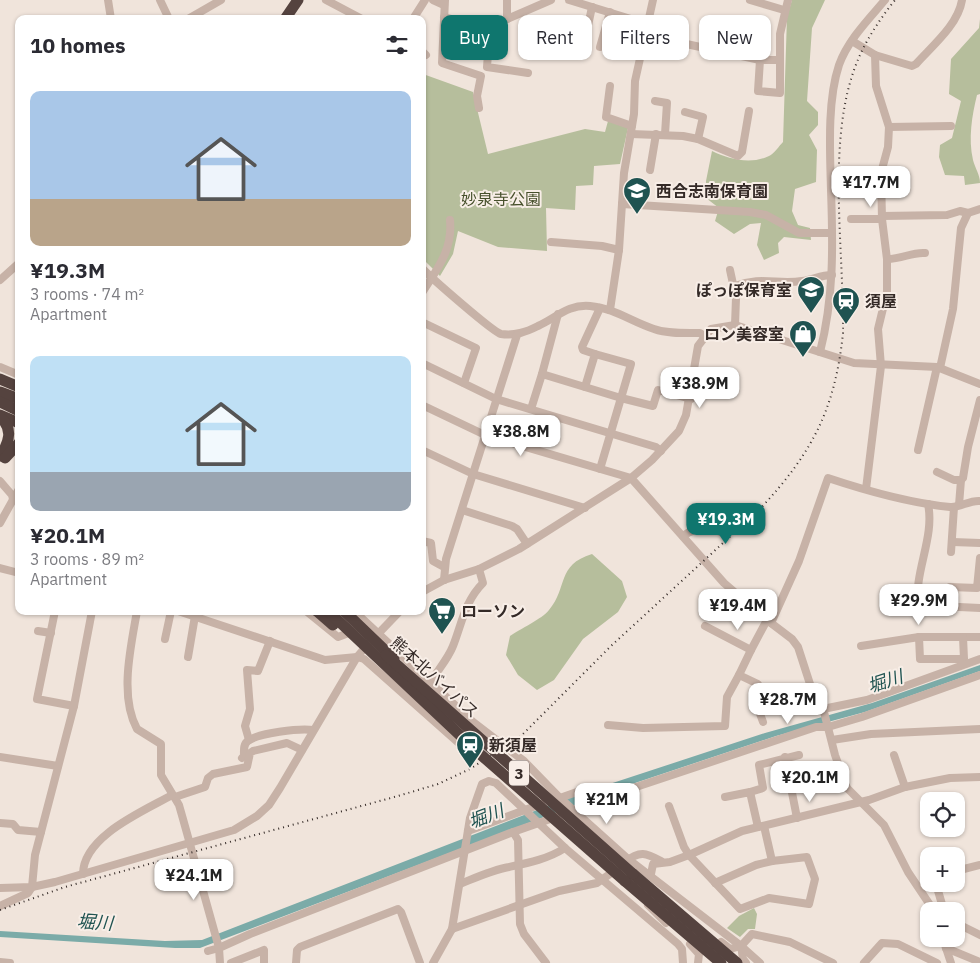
<!DOCTYPE html>
<html lang="en">
<head>
<meta charset="utf-8">
<style>
  :root { --surface:#fff; --page:#f7f7f7; --text:#2b2b33; --muted:#7c7c81; --accent:#0f766e }
  body { margin:0; font-family:"IBM Plex Sans","Noto Sans JP",sans-serif; background:var(--page); color:var(--text); height:100vh; display:flex; flex-direction:column; font-size:19px; white-space:nowrap }
  * { box-sizing:border-box; margin:0 }
  p { font-size:16px; color:var(--muted) }
  .icon { flex:none; width:28px; height:28px; fill:none; stroke:currentColor; stroke-width:2; stroke-linecap:round; stroke-linejoin:round }
  .map { position:relative; flex:1; overflow:hidden }
  .sheet { position:absolute; left:15px; top:15px; width:411px; height:600px; display:flex; flex-direction:column; background:var(--surface); border-radius:10px; box-shadow:0 1px 4px #0004 }
  .sheet>* { flex:none }
  .banner { position:absolute; left:441px; top:15px; width:464px; height:45px; display:flex; gap:10px }
  .tools { position:absolute; left:920px; top:792px; display:grid; gap:10px }
  .tools a { display:grid; place-items:center; width:45px; height:45px; border-radius:10px; background:var(--surface); box-shadow:0 1px 4px #0004; font-size:25px }
  .price { position:absolute; translate:-50% -42px; padding:0 11px; border-radius:10px; background:#fff; color:#222; font-size:16px; line-height:32px; filter:drop-shadow(0 1px 2px #0008) }
  .price::after { content:''; position:absolute; left:50%; top:30px; width:15px; height:11px; margin-left:-8px; background:inherit; clip-path:polygon(0 0,100% 0,50% 100%) }
  .price.current { background:var(--accent); color:#fff }
  ul { padding:0; list-style:none }
  li { display:grid; align-content:center; gap:10px; height:265px; padding:0 15px }
  li span { display:grid; place-items:center; height:155px; border-radius:10px; color:#555 }
  li>.icon { margin-inline-start:auto }
  span .icon { width:90px; height:90px; fill:#fffc; stroke-width:1 }
  li b { font-size:21px }
  h2 { display:flex; justify-content:space-between; align-items:center; height:60px; padding:0 15px; font-size:21px }
  .pill { padding:0 18px; border-radius:10px; background:var(--surface); box-shadow:0 1px 4px #0004; font-size:18px; line-height:45px }
  .pill.current { background:var(--accent); color:#fff }
  .map>svg:first-child { display:block }
</style>
</head>
<body>
<div class="map">
<svg width="980" height="963" viewBox="0 0 980 963">
  <rect width="100%" height="100%" fill="#f0e4db"/>
  <g fill="#b6be9c">
    <path d="M 792,0 L 825,0 L 812,28 L 807,101 L 818,112 L 818,125 L 809,135 L 817,150 L 816,182 L 795,189 L 792,211 L 798,225 L 810,228 L 811,240 L 784,237 L 778,243 L 779,253 L 764,260 L 757,245 L 761,223 L 750,224 L 734,234 L 715,221 L 719,208 L 706,198 L 706,181 L 712,151 C 729,159 750,165 769,156 C 774,154 779,146 783,142 L 787,17 Z"/>
    <path d="M 980,19 L 980,94 L 977,95 C 972,115 968,139 973,160 C 975,168 980,175 980,183 L 965,185 L 964,176 L 945,175 L 939,157 L 940,145 L 952,138 L 961,101 L 949,94 L 951,59 L 979,28 Z"/>
    <path d="M 423,74 L 473,92 L 488,154 L 585,129 L 605,132 L 608,121 L 628,128 L 620,164 L 594,166 L 593,185 L 576,186 L 575,210 L 546,208 L 547,251 L 498,247 L 458,231 L 453,254 L 440,276 L 423,259 Z"/>
    <path d="M 592,554 L 622,581 L 627,597 L 618,612 L 583,639 L 554,680 L 537,690 L 518,675 L 506,655 L 510,636 C 520,629 542,619 549,610 C 568,588 556,565 592,554 Z"/>
    <path d="M 754,908 L 757,914 L 755,929 L 748,929 L 740,937 L 727,928 L 739,916 Z"/>
  </g>
  <path fill="#7baba8" d="M 980,665 L 980,671 L 865,712 L 776,736 L 620,788 L 200,948 L 175,948 L 0,937 L 0,931 L 165,941 L 202,940 L 573,796 L 765,733 L 872,703 Z"/>
  <g fill="none" stroke-linecap="round" stroke-linejoin="round">
    <g stroke="#c7b2a7" stroke-width="8">
      <path d="M 108,0 L 111,19"/>
      <path d="M 160,0 L 169,19"/>
      <path d="M 326,0 L 362,19"/>
      <path d="M 433,0 L 444,5"/>
      <path d="M 445,0 L 442,63 L 481,76 L 477,96 L 479,108"/>
      <path d="M 569,0 L 647,24"/>
      <path d="M 750,0 L 784,10"/>
      <path d="M 444,17 L 486,28 L 551,0"/>
      <path d="M 188,19 L 221,0"/>
      <path d="M 413,19 L 425,0"/>
      <path d="M 507,19 L 507,0"/>
      <path d="M 490,27 L 487,67 L 528,73"/>
      <path d="M 645,35 L 760,60 L 780,60"/>
      <path d="M 852,41 L 875,55 L 912,66 L 916,64 C 932,46 958,25 962,0"/>
      <path d="M 600,47 L 610,12"/>
      <path d="M 583,49 L 592,7"/>
      <path d="M 422,51 L 426,55"/>
      <path d="M 760,60 L 758,91 L 780,93 L 780,34 L 788,0"/>
      <path d="M 610,86 L 606,117 L 632,126"/>
      <path d="M 655,101 L 667,103 L 665,134"/>
      <path d="M 685,112 L 703,117 L 698,139"/>
      <path d="M 889,127 L 951,126"/>
      <path d="M 631,134 L 683,136 L 698,139 L 738,156 L 742,152 L 749,111"/>
      <path d="M 650,170 L 656,134"/>
      <path d="M 622,204 L 750,212 L 766,215 L 799,233 L 832,233"/>
      <path d="M 882,216 L 947,215 L 960,211 L 968,213"/>
      <path d="M 851,219 L 882,219"/>
      <path d="M 551,242 L 602,246 L 619,250"/>
      <path d="M 887,259 C 903,259 911,252 925,253"/>
      <path d="M 422,268 C 430,277 493,332 501,334 C 515,336 526,332 538,326 C 556,318 568,304 590,306 C 614,308 632,322 654,329 C 668,334 685,333 700,333 L 704,336"/>
      <path d="M 730,270 L 736,298 L 735,325"/>
      <path d="M 0,280 L 19,263"/>
      <path d="M 735,286 C 761,276 778,285 802,281 C 813,280 820,275 832,275"/>
      <path d="M 422,293 C 437,269 453,250 450,220"/>
      <path d="M 610,310 L 619,250 L 624,173 L 634,114 L 635,81 L 653,0"/>
      <path d="M 422,322 L 476,348 L 464,383"/>
      <path d="M 820,352 C 834,298 833,245 831,190 C 830,152 827,101 839,65 C 848,40 868,20 885,0"/>
      <path d="M 422,363 L 496,399 L 656,447 L 661,451"/>
      <path d="M 0,367 L 19,375"/>
      <path d="M 940,368 L 953,309 L 961,228 L 968,213 L 980,209"/>
      <path d="M 542,374 L 558,314"/>
      <path d="M 585,387 L 595,354 L 583,350 L 582,347 L 600,308"/>
      <path d="M 422,405 L 485,435 L 631,478 L 724,583 L 767,620 L 792,639 L 798,647 L 810,684 L 824,712 L 835,755 L 847,788 L 884,825 L 908,872 L 934,911"/>
      <path d="M 531,409 L 542,374 L 621,398 L 631,364 L 595,354"/>
      <path d="M 422,450 L 473,474 L 585,508"/>
      <path d="M 918,450 L 937,367"/>
      <path d="M 600,469 L 621,398 L 653,406 L 658,390 L 691,399"/>
      <path d="M 937,472 L 954,480 L 961,480 L 963,478 L 968,447 L 980,400"/>
      <path d="M 0,481 L 12,495 L 13,499"/>
      <path d="M 866,489 L 881,366 L 878,329 L 887,292 L 887,259 L 882,219 L 881,173 L 888,147 L 889,127 L 876,86 L 875,55"/>
      <path d="M 928,504 C 935,537 914,572 918,605 L 980,608"/>
      <path d="M 959,505 L 961,480"/>
      <path d="M 462,510 L 512,526 L 517,529 L 527,544"/>
      <path d="M 0,523 L 19,489"/>
      <path d="M 683,536 C 696,526 711,527 726,534 L 743,512"/>
      <path d="M 422,541 L 431,543 L 433,561 L 444,567"/>
      <path d="M 953,542 L 980,543"/>
      <path d="M 951,552 L 954,507"/>
      <path d="M 0,568 L 19,573"/>
      <path d="M 444,580 L 446,559 L 517,335"/>
      <path d="M 422,592 L 444,580 L 479,569 L 519,549 L 631,478 L 652,460 L 679,431 L 686,415 L 698,346 L 711,329 L 735,325 L 854,363 L 937,367 L 980,384"/>
      <path d="M 950,606 L 950,587 L 977,588 L 980,558"/>
      <path d="M 55,611 L 37,699 L 74,706"/>
      <path d="M 137,611 C 131,646 119,696 137,729 L 161,744 L 161,775 L 179,805 L 183,819 L 219,948 L 208,951"/>
      <path d="M 178,611 L 325,660 L 357,657 L 364,659 L 461,745 L 471,742"/>
      <path d="M 306,611 L 338,637 L 354,631"/>
      <path d="M 354,611 L 473,722 L 524,761 L 560,798 L 628,859 L 741,946 L 743,959 L 746,963"/>
      <path d="M 771,623 L 799,561 L 828,478 C 867,491 909,503 950,507 C 960,508 969,500 980,501"/>
      <path d="M 705,626 L 751,650 L 767,620"/>
      <path d="M 38,631 L 51,633"/>
      <path d="M 377,635 L 400,611"/>
      <path d="M 919,637 L 980,637"/>
      <path d="M 165,639 L 171,611"/>
      <path d="M 861,646 L 919,637 L 920,659 L 964,659 L 963,637"/>
      <path d="M 751,650 L 739,675 L 758,684 L 759,711 L 763,722"/>
      <path d="M 188,657 L 195,616"/>
      <path d="M 430,683 C 437,671 448,659 453,646 C 462,623 465,601 483,583 L 479,569"/>
      <path d="M 823,709 L 867,700 L 980,659"/>
      <path d="M 608,725 L 643,728 L 725,726 L 727,697 L 739,675"/>
      <path d="M 249,740 L 245,726 L 250,709 L 247,670 L 258,671 L 270,641"/>
      <path d="M 832,740 L 871,734 L 980,729"/>
      <path d="M 894,755 L 905,787"/>
      <path d="M 0,757 L 58,766"/>
      <path d="M 785,757 L 797,818"/>
      <path d="M 242,758 L 244,756 C 244,751 243,744 248,741 C 258,733 300,728 313,730"/>
      <path d="M 750,792 L 763,788 L 759,765 L 799,755"/>
      <path d="M 175,797 L 205,787 L 208,778 L 213,774 L 247,767 L 250,753 L 253,751 L 287,743 L 302,750"/>
      <path d="M 725,797 L 750,792 L 758,827"/>
      <path d="M 557,799 L 591,787"/>
      <path d="M 669,806 L 684,847 L 689,855 L 740,909 L 769,898 L 809,904 L 815,879 L 807,857 L 772,861"/>
      <path d="M 571,811 L 603,798 L 816,727 L 828,727 L 862,717 L 980,675"/>
      <path d="M 0,823 L 13,824 L 18,830 L 41,832"/>
      <path d="M 468,831 L 541,804"/>
      <path d="M 513,832 L 556,817"/>
      <path d="M 625,862 C 640,850 646,853 661,861"/>
      <path d="M 956,871 L 980,865"/>
      <path d="M 83,874 C 83,836 144,811 172,795"/>
      <path d="M 651,874 L 653,864 L 670,862 L 689,855 L 742,831 L 869,800 L 905,787 L 950,778 L 980,777"/>
      <path d="M 715,883 L 756,865 L 772,861 L 764,826"/>
      <path d="M 460,884 C 475,878 492,870 509,867 C 528,863 548,859 565,848"/>
      <path d="M 936,884 L 944,911"/>
      <path d="M 0,888 L 32,887 L 55,882 L 234,830 L 257,816 L 269,805 L 280,788 L 357,657 L 369,643"/>
      <path d="M 648,905 L 666,923"/>
      <path d="M 0,906 L 28,893 L 32,887 L 35,855 L 74,706 L 92,611"/>
      <path d="M 956,923 L 980,935"/>
      <path d="M 452,929 L 470,818 L 482,784 L 489,781 L 496,783 L 565,848 L 678,944 L 682,949 L 683,963"/>
      <path d="M 943,939 L 951,963"/>
      <path d="M 721,942 L 730,949 L 741,946"/>
      <path d="M 690,944 L 699,954 L 698,963"/>
      <path d="M 946,948 L 980,962"/>
      <path d="M 0,962 L 10,963"/>
      <path d="M 220,963 L 219,948 L 250,934 L 513,832 L 518,840 L 520,924 L 524,934 L 546,963"/>
      <path d="M 231,963 L 264,950 L 264,963"/>
      <path d="M 296,963 L 297,950 L 300,947 L 398,909 L 401,912 L 420,963"/>
      <path d="M 433,963 L 452,929 L 559,891 L 597,883 L 617,869"/>
      <path d="M 760,963 L 741,946 L 752,934 L 790,942 L 833,963"/>
      <path d="M 864,963 L 882,943 L 898,944 L 937,963"/>
    </g>
    <g stroke="#55433f" stroke-width="11">
      <path d="M 285,19 L 298,0"/>
      <path d="M 0,379 L 19,387"/>
      <path d="M 0,392 L 19,399"/>
      <path d="M 0,402 L 19,411"/>
      <path d="M 0,415 L 19,423"/>
      <path d="M 0,417 C 14,429 9,443 0,456"/>
      <path d="M 5,458 L 19,443"/>
      <path d="M 633,874 L 737,963"/>
      <path d="M 625,881 L 721,963"/>
    </g>
    <path stroke="#342a27" stroke-width="2" stroke-dasharray="1 4" stroke-linecap="butt" d="M 0,910 L 65,887 L 398,796 L 438,784 L 470,769 L 521,736 L 611,646 L 760,509 C 812,453 835,410 843,333 C 844,251 828,152 852,76 C 861,47 877,23 895,0"/>
    <g stroke="#55433f" stroke-width="11">
      <path d="M 317,611 L 333,625"/>
      <path d="M 328,611 L 480,754 L 625,881"/>
      <path d="M 344,611 L 394,659"/>
      <path d="M 386,655 L 633,874"/>
    </g>
  </g>
  <defs>
    <symbol id="school-pin" viewBox="-11 -11 22 30"><path d="M0 17L-7.5 6A9.5 9.5 0 1 1 7.5 6Z" fill="#1f5351" stroke="#f8eee7"/><path d="M0-5L7-2L0 1L-7-2ZM-4 1L0 2.5L4 1V4Q0 6-4 4Z" fill="#fff"/></symbol>
    <symbol id="station-pin" viewBox="-11 -11 22 30"><path d="M0 17L-7.5 6A9.5 9.5 0 1 1 7.5 6Z" fill="#1f5351" stroke="#f8eee7"/><path d="M-3-6H3Q5-6 5-4V2Q5 4 3 4L4.5 6H3L1.5 4h-3L-3 6H-4.5L-3 4Q-5 4-5 2V-4Q-5-6-3-6ZM-3.5-4v3h7v-3ZM-3.5 1v1.5H-2V1ZM2 1v1.5H3.5V1Z" fill="#fff"/></symbol>
    <symbol id="shop-pin" viewBox="-11 -11 22 30"><path d="M0 17L-7.5 6A9.5 9.5 0 1 1 7.5 6Z" fill="#1f5351" stroke="#f8eee7"/><path d="M-5-2.5h2.3a2.7 3.5 0 0 1 5.4 0H5L5.5 6h-11ZM-1.5-2.5h3a1.5 2.3 0 0 0-3 0Z" fill="#fff"/></symbol>
    <symbol id="supermarket-pin" viewBox="-11 -11 22 30"><path d="M0 17L-7.5 6A9.5 9.5 0 1 1 7.5 6Z" fill="#1f5351" stroke="#f8eee7"/><path d="M-6-5.5h2.5l.6 2H6L4.5 2H-2.5L-4.4-4H-6ZM-1.5 3.2a1.3 1.3 0 1 0 .1 0ZM3 3.2a1.3 1.3 0 1 0 .1 0Z" fill="#fff"/></symbol>
  </defs>
  <g fill-rule="evenodd">
    <use href="#school-pin" x="621" y="175" width="32" height="43"/>
    <use href="#school-pin" x="795" y="274" width="32" height="43"/>
    <use href="#station-pin" x="830" y="285" width="32" height="43"/>
    <use href="#shop-pin" x="787" y="318" width="32" height="43"/>
    <use href="#supermarket-pin" x="426" y="595" width="32" height="43"/>
    <use href="#station-pin" x="454" y="729" width="32" height="43"/>
  </g>
  <g text-anchor="middle" dominant-baseline="central" stroke-width="4" stroke-linejoin="round" paint-order="stroke">
    <rect fill="#f8eee7" stroke="#6f6561" stroke-width="1" x="509" y="760.5" width="20" height="25" rx="4"/>
    <g font-size="15" font-weight="bold" fill="#342a27">
      <text x="519" y="773">3</text>
    </g>
    <g font-size="16" font-weight="bold" fill="#342a27" stroke="#f8eee7" text-anchor="start">
      <text x="656" y="191">西合志南保育園</text>
      <text x="792" y="290" text-anchor="end">ぽっぽ保育室</text>
      <text x="865" y="301">須屋</text>
      <text x="784" y="334" text-anchor="end">ロン美容室</text>
      <text x="461" y="611">ローソン</text>
      <text x="489" y="745">新須屋</text>
    </g>
    <g font-size="16" fill="#48512d" stroke="#f8eee7">
      <text x="501" y="199">妙泉寺公園</text>
    </g>
    <g font-size="16" fill="#342a27" stroke="#f8eee7">
      <text transform="translate(435 677) rotate(42)">熊本北バイパス</text>
    </g>
    <g font-size="18" font-style="italic" fill="#1f5351" stroke="#f8eee7">
      <text transform="translate(885 681) rotate(-18)">堀川</text>
      <text transform="translate(486 816) rotate(-21)">堀川</text>
      <text transform="translate(95 922) rotate(4)">堀川</text>
    </g>
  </g>
</svg>
<div class="tools">
<a><svg class="icon" aria-label="locate" viewBox="0 0 24 24"><circle cx="12" cy="12" r="6"/><path d="M12 2v4M12 18v4M2 12h4M18 12h4"/></svg></a>
<a>+</a>
<a>−</a>
</div>
<b class="price" style="left:871px;top:208px">¥17.7M</b>
<b class="price" style="left:700px;top:409px">¥38.9M</b>
<b class="price" style="left:521px;top:457px">¥38.8M</b>
<b class="price current" style="left:726px;top:545px">¥19.3M</b>
<b class="price" style="left:919px;top:626px">¥29.9M</b>
<b class="price" style="left:738px;top:631px">¥19.4M</b>
<b class="price" style="left:788px;top:725px">¥28.7M</b>
<b class="price" style="left:810px;top:803px">¥20.1M</b>
<b class="price" style="left:607px;top:825px">¥21M</b>
<b class="price" style="left:194px;top:901px">¥24.1M</b>
<div class="banner">
<a class="pill current">Buy</a>
<a class="pill">Rent</a>
<a class="pill">Filters</a>
<a class="pill">New</a>
</div>
<section class="sheet">
<h2>10 homes<svg class="icon" aria-label="filters" viewBox="0 0 24 24"><path d="M4 7h16M4 17h16"/><circle cx="9" cy="7" r="2"/><circle cx="15" cy="17" r="2"/></svg></h2>
<ul>
<li><span style="background:linear-gradient(#a9c7e8 70%,#b9a48a 0)"><svg class="icon" aria-label="home" viewBox="0 0 24 24"><path d="M3 11l9-7 9 7M6 9v11h12V9"/></svg></span><div><b>¥19.3M</b><p>3 rooms · 74 m²</p><p>Apartment</p></div></li>
<li><span style="background:linear-gradient(#bfe0f5 75%,#9aa5b1 0)"><svg class="icon" aria-label="home" viewBox="0 0 24 24"><path d="M3 11l9-7 9 7M6 9v11h12V9"/></svg></span><div><b>¥20.1M</b><p>3 rooms · 89 m²</p><p>Apartment</p></div></li>
</ul>
</section>
</div>
</body>
</html>
